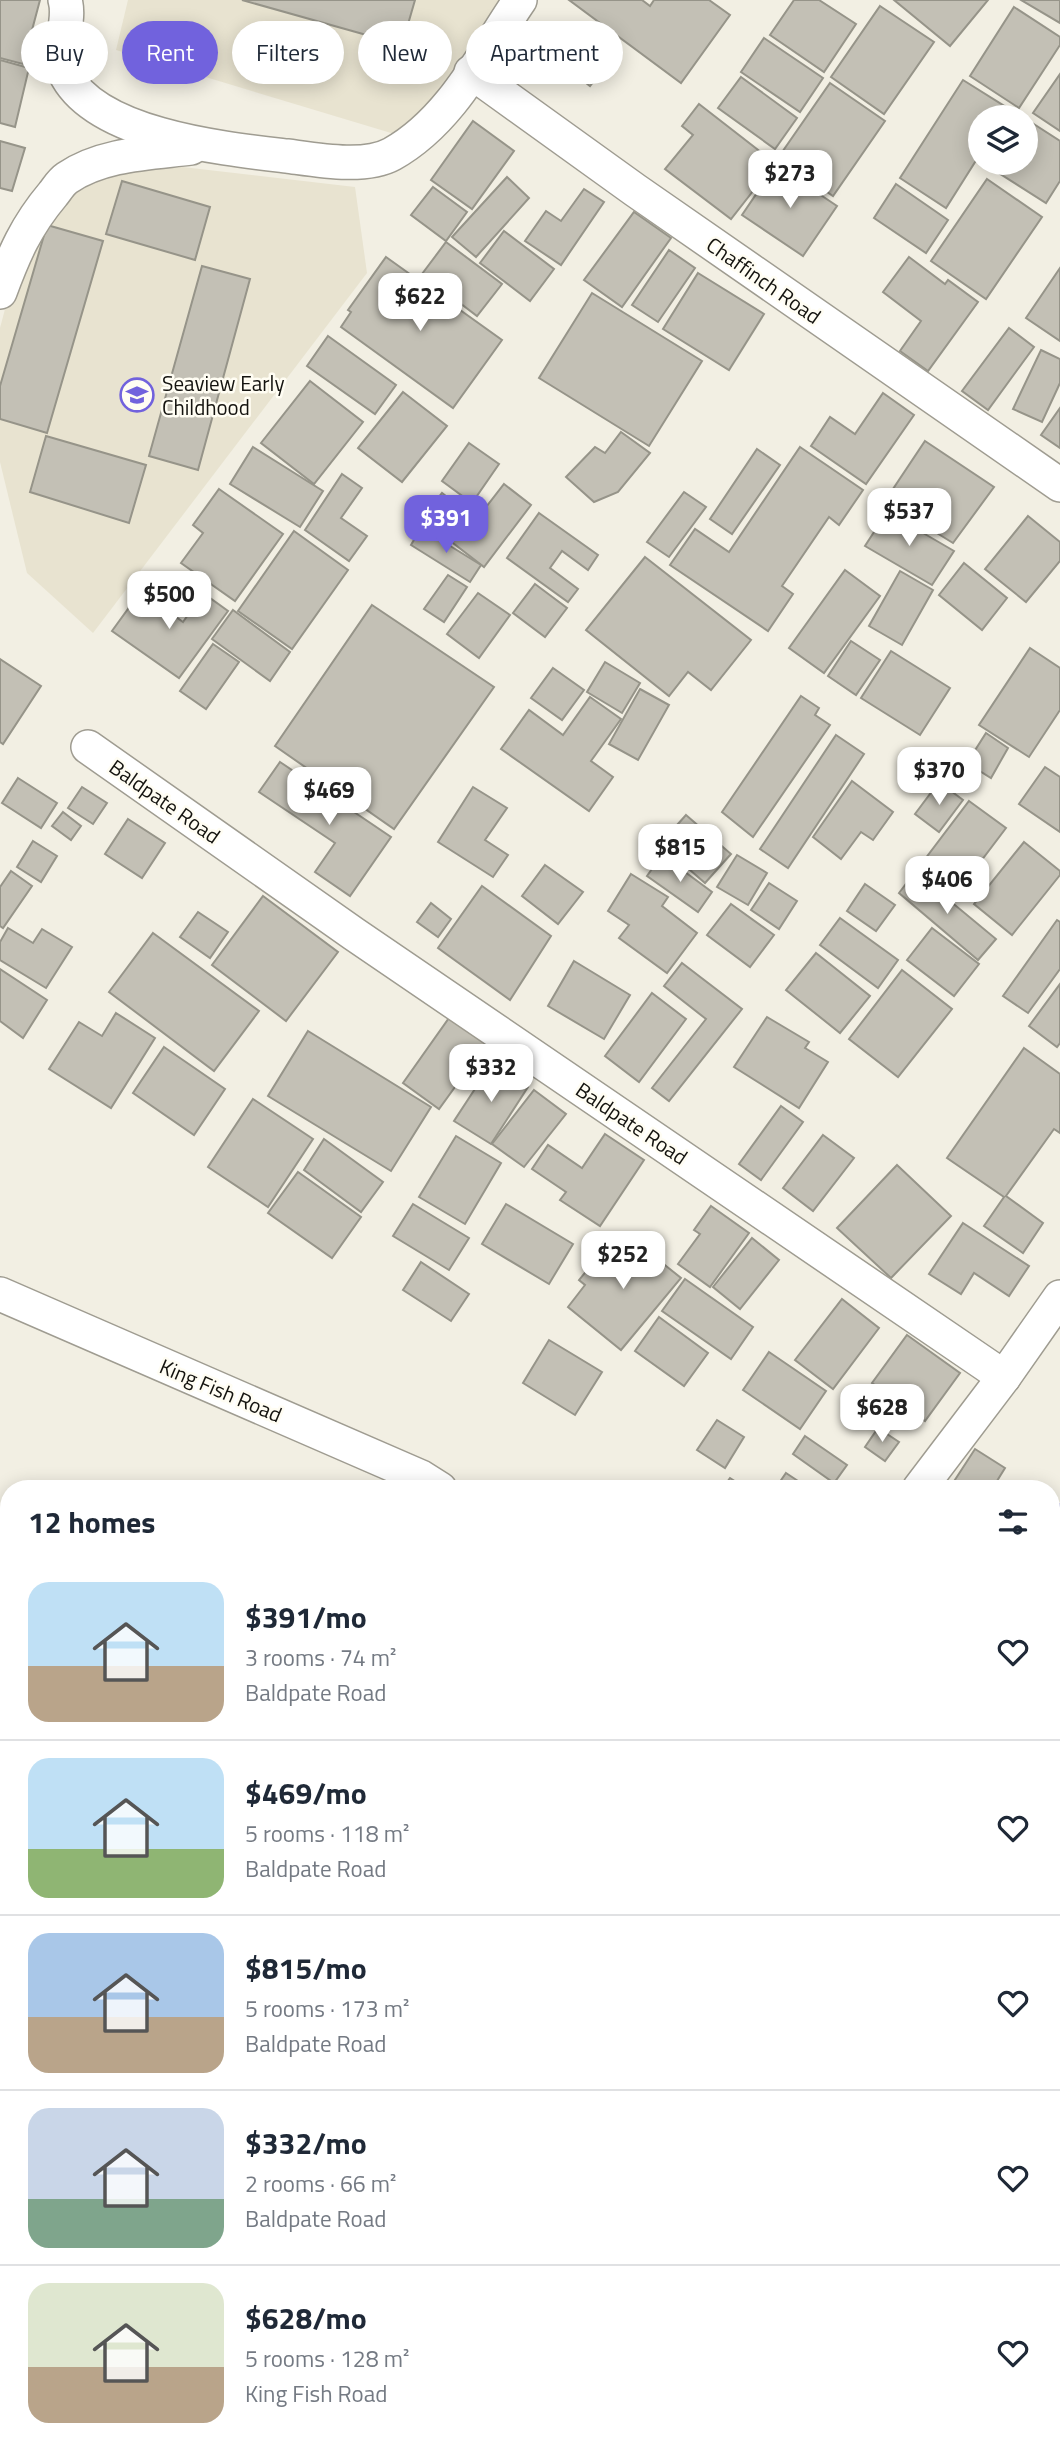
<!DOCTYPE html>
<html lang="en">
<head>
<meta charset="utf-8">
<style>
  :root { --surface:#fff; --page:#f6f6f7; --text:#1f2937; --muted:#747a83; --line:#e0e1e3; --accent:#7162dd }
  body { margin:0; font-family:"Titillium Web",sans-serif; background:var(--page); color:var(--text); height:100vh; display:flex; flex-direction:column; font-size:26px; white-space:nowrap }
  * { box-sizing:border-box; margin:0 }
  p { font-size:23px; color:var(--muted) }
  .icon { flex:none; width:38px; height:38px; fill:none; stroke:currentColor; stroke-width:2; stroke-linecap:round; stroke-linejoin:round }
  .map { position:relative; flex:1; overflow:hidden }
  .sheet { position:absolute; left:0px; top:1480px; width:1060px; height:975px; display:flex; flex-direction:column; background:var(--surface); border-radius:28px 28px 0 0; box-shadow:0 4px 18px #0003 }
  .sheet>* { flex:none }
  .banner { position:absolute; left:21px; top:21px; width:700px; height:63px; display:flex; gap:14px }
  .controls { position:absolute; left:968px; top:105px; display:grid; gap:14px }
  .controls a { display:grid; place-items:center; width:70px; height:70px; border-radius:50%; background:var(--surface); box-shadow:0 4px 18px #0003; font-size:35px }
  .price { position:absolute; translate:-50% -60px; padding:0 16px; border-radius:14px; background:#fff; color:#222; font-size:23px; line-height:46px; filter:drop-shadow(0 2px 4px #0008) }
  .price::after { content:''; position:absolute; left:50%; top:42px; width:21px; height:16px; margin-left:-10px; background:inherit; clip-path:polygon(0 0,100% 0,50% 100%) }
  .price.selected { background:var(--accent); color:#fff }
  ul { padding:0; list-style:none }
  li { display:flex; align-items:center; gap:21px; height:175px; padding:0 28px }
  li+li { border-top:2px solid var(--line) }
  li span { display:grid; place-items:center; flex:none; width:196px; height:140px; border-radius:21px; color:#555 }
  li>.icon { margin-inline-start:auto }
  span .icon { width:84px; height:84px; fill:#fffc; stroke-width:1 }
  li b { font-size:30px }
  h2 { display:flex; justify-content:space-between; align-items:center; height:84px; padding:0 28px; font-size:30px }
  .pill { padding:0 24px; border-radius:32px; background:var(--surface); box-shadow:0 4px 18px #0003; font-size:24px; line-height:63px }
  .pill.selected { background:var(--accent); color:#fff }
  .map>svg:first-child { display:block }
</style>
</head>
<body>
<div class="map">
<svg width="1060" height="2454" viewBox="0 0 1060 2454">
  <rect width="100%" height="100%" fill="#f2efe3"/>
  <g fill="#e8e3d0">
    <path d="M 128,0 L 502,0 L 411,139 L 116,50 Z"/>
    <path d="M 79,155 L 355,187 L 367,273 L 93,633 L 27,573 L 0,462 L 0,328 L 32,208 Z"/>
  </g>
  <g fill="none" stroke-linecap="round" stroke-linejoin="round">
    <g stroke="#9291d1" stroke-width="12">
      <path d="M 1052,1521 L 1060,1509"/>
      <path d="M 335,2454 L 342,2446"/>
    </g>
  </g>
  <g fill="#c3c0b5" stroke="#969489" stroke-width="2">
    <path d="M 0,0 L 40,0 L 23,64 L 0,58 Z"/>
    <path d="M 242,0 L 415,0 L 402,45 Z"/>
    <path d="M 569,0 L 642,0 L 650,6 L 654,0 L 709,0 L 730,15 L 681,83 Z"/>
    <path d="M 794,0 L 819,0 L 856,24 L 824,72 L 770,35 Z"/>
    <path d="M 894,0 L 988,0 L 950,46 Z"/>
    <path d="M 1021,0 L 1060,0 L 1060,23 Z"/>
    <path d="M 880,6 L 934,42 L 884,114 L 831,77 Z"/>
    <path d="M 1014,7 L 1060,37 L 1060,45 L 1019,108 L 970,76 Z"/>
    <path d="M 590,38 L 614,55 L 590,86 L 567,68 Z"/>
    <path d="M 764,38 L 823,78 L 800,112 L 741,72 Z"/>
    <path d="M 0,60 L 29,68 L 15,127 L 0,123 Z"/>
    <path d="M 1060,74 L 1060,131 L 1033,113 Z"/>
    <path d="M 741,77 L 797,118 L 775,149 L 718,108 Z"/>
    <path d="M 963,80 L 1022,117 L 980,117 L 980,161 L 977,159 L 946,208 L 900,178 Z"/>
    <path d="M 830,83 L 885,121 L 833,196 L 778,158 Z"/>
    <path d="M 699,104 L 775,163 L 731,219 L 665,169 L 693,135 L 682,126 Z"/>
    <path d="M 1026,119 L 1060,141 L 1060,181 L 1046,203 L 983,163 L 1026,163 Z"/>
    <path d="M 473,121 L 514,151 L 472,209 L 431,180 Z"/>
    <path d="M 0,141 L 25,148 L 12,191 L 0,188 Z"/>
    <path d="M 776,165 L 837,206 L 803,256 L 742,215 Z"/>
    <path d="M 507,177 L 529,198 L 476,257 L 452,237 Z"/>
    <path d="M 987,179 L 1042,217 L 986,299 L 931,261 Z"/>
    <path d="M 122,181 L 210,207 L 195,260 L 106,234 Z"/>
    <path d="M 896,184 L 948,220 L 926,253 L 874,218 Z"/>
    <path d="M 433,187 L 467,212 L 446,241 L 411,215 Z"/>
    <path d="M 584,189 L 604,202 L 561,265 L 525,241 L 546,211 L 561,221 Z"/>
    <path d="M 634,212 L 671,238 L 622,307 L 584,280 Z"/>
    <path d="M 47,225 L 103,241 L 47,433 L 0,419 L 0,386 Z"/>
    <path d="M 504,231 L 554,269 L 530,301 L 480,263 Z"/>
    <path d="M 446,242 L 502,284 L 477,316 L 422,274 Z"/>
    <path d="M 669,250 L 695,268 L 658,322 L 632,305 Z"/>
    <path d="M 386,257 L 502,340 L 453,408 L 341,327 L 351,312 L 348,310 Z"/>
    <path d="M 909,257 L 945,284 L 948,280 L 978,302 L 928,371 L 900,351 L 921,321 L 883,292 Z"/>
    <path d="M 202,266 L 250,279 L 198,470 L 149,456 Z"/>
    <path d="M 1060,268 L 1060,341 L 1026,318 Z"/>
    <path d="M 698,273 L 764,314 L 729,370 L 663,329 Z"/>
    <path d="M 592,293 L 702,361 L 649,446 L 539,378 Z"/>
    <path d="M 1009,328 L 1034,347 L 988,410 L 962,391 Z"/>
    <path d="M 328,336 L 396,385 L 375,414 L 307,366 Z"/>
    <path d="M 1041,350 L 1060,359 L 1060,383 L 1042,422 L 1013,409 Z"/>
    <path d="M 310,381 L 363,422 L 314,484 L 261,443 Z"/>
    <path d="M 403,392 L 447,426 L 402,482 L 358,448 Z"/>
    <path d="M 883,393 L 914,415 L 866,484 L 811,446 L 830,417 L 855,434 Z"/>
    <path d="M 1060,408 L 1060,448 L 1041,435 Z"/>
    <path d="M 621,432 L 650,453 L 618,492 L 594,502 L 566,477 L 595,447 L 605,453 Z"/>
    <path d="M 46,436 L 146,465 L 129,523 L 30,492 Z"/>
    <path d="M 925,441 L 994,487 L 953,543 L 885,501 Z"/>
    <path d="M 469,443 L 499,464 L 472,503 L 442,481 Z"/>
    <path d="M 253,447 L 323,491 L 300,527 L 230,484 Z"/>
    <path d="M 800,447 L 863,490 L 839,525 L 829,517 L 782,586 L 793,594 L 768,631 L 670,565 L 695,529 L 729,552 Z"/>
    <path d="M 757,449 L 780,465 L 732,534 L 710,519 Z"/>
    <path d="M 342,474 L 362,488 L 341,518 L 367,536 L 349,561 L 305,530 Z"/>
    <path d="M 504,484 L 531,505 L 484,567 L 422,519 L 442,493 L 476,520 Z"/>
    <path d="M 219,489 L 283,534 L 235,601 L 181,563 L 203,533 L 193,525 Z"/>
    <path d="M 684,492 L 706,507 L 669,557 L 647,542 Z"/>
    <path d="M 887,512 L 954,551 L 932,585 L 865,546 Z"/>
    <path d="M 539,513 L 598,555 L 588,570 L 562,551 L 550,568 L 578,589 L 568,602 L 507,558 Z"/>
    <path d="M 1028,516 L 1060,542 L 1060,561 L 1026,602 L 985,569 Z"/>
    <path d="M 421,528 L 481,565 L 470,582 L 411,545 Z"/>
    <path d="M 294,531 L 348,570 L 292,649 L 238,611 Z"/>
    <path d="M 645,557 L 751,640 L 711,690 L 688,672 L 669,696 L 586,630 Z"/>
    <path d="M 964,563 L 1007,598 L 982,630 L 939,595 Z"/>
    <path d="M 845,570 L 880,596 L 824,673 L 789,648 Z"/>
    <path d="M 900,571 L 933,590 L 902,645 L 869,626 Z"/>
    <path d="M 448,575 L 467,587 L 444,622 L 424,609 Z"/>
    <path d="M 535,584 L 567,608 L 545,637 L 513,613 Z"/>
    <path d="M 141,591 L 183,622 L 203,593 L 228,611 L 179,678 L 112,631 Z"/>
    <path d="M 478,593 L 510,615 L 479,658 L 447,634 Z"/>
    <path d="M 372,605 L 494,687 L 394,829 L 275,746 Z"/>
    <path d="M 233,610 L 290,652 L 270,681 L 212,639 Z"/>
    <path d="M 851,641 L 880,660 L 856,695 L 828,676 Z"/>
    <path d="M 213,644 L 239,662 L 206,709 L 180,691 Z"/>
    <path d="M 1030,648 L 1060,668 L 1060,710 L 1029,757 L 979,725 Z"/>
    <path d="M 891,651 L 950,688 L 920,735 L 861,698 Z"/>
    <path d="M 0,659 L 41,686 L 3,744 L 0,742 Z"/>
    <path d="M 605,662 L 640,683 L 622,713 L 587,692 Z"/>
    <path d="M 553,668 L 584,690 L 562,720 L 531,698 Z"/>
    <path d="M 640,689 L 669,705 L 638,760 L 609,744 Z"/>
    <path d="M 801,696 L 819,708 L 815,715 L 830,725 L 753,837 L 722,812 Z"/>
    <path d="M 590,697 L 621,719 L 591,761 L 613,777 L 589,811 L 501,749 L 529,710 L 563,735 Z"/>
    <path d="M 986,733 L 1008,748 L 991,778 L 967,763 Z"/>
    <path d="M 836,735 L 864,754 L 788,868 L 760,849 Z"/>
    <path d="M 280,762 L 391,837 L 350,896 L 315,872 L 335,843 L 259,792 Z"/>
    <path d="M 1045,767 L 1060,777 L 1060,832 L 1019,804 Z"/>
    <path d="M 18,778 L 57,803 L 41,828 L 2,803 Z"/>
    <path d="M 852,781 L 893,812 L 873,840 L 861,832 L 841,859 L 813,837 Z"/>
    <path d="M 939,782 L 963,800 L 939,832 L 915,814 Z"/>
    <path d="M 82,787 L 107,803 L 93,824 L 68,808 Z"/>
    <path d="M 473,787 L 507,808 L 485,840 L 508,855 L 493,877 L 438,842 Z"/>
    <path d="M 969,801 L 1006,828 L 956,894 L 919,867 Z"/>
    <path d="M 63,812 L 81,826 L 71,840 L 52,826 Z"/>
    <path d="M 686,815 L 731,854 L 705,883 L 660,844 Z"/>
    <path d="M 128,819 L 165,843 L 142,878 L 105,854 Z"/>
    <path d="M 33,841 L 57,856 L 41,882 L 17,867 Z"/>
    <path d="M 1024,842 L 1060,871 L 1060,875 L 1012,935 L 974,904 Z"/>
    <path d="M 662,855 L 712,892 L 698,912 L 647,876 Z"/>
    <path d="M 737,855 L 767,873 L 748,905 L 717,887 Z"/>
    <path d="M 545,865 L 583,892 L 558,924 L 522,896 Z"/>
    <path d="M 11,871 L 32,886 L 3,928 L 0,926 L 0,887 Z"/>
    <path d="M 915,872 L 996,939 L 978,960 L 899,893 Z"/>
    <path d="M 631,874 L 668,897 L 662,906 L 697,933 L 667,973 L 619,938 L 629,925 L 608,911 Z"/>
    <path d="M 769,883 L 797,901 L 779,929 L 751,910 Z"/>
    <path d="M 865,884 L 895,905 L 876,931 L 847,911 Z"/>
    <path d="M 482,886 L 551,936 L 510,1000 L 438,948 Z"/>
    <path d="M 263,896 L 338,952 L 286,1021 L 212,965 Z"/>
    <path d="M 431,903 L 451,919 L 438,937 L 417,922 Z"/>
    <path d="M 731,904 L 774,935 L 750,967 L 707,935 Z"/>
    <path d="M 198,912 L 228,932 L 210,958 L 180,937 Z"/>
    <path d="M 840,918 L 898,960 L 878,988 L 820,945 Z"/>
    <path d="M 1057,920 L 1060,922 L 1060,969 L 1028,1013 L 1003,996 Z"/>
    <path d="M 8,928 L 33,943 L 42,929 L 72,947 L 46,988 L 0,960 L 0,942 Z"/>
    <path d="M 932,928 L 979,964 L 954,996 L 907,960 Z"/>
    <path d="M 153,933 L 259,1011 L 214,1071 L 109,992 Z"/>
    <path d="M 816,953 L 870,996 L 840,1033 L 786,990 Z"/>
    <path d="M 574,961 L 630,995 L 604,1039 L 548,1006 Z"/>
    <path d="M 682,963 L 742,1009 L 669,1101 L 652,1088 L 706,1019 L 664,986 Z"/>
    <path d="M 0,969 L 47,1000 L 23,1038 L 0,1021 Z"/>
    <path d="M 902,970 L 952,1009 L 898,1077 L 849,1039 Z"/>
    <path d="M 1060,984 L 1060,1043 L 1057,1047 L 1029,1026 Z"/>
    <path d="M 652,993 L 686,1019 L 639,1082 L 605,1056 Z"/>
    <path d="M 116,1013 L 155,1038 L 111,1108 L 49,1069 L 79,1022 L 102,1036 Z"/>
    <path d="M 767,1017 L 809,1042 L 805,1048 L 828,1062 L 799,1108 L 734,1067 Z"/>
    <path d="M 449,1018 L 486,1044 L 439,1109 L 403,1083 Z"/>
    <path d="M 308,1031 L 431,1107 L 391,1171 L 268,1096 Z"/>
    <path d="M 164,1047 L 225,1089 L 194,1135 L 133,1093 Z"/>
    <path d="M 1024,1048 L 1060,1074 L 1060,1133 L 1054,1129 L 1006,1196 L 1043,1223 L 1023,1253 L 984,1226 L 1004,1197 L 947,1158 Z"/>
    <path d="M 492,1063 L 528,1087 L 491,1144 L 454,1121 Z"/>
    <path d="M 534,1090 L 566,1114 L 524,1167 L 492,1144 Z"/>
    <path d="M 253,1099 L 313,1139 L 268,1207 L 208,1167 Z"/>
    <path d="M 781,1106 L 803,1122 L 761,1180 L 739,1164 Z"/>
    <path d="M 605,1134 L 644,1160 L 600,1226 L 560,1200 L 566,1192 L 532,1169 L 548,1145 L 582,1168 Z"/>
    <path d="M 823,1135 L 854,1158 L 813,1211 L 783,1188 Z"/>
    <path d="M 456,1136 L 501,1163 L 465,1224 L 419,1197 Z"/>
    <path d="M 324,1139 L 383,1182 L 361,1212 L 304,1170 Z"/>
    <path d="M 897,1165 L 951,1216 L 891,1278 L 837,1228 Z"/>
    <path d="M 298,1172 L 361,1217 L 332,1258 L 268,1213 Z"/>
    <path d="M 413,1204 L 469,1238 L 449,1270 L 393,1236 Z"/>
    <path d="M 506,1204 L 573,1244 L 549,1284 L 482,1244 Z"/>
    <path d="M 711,1206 L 749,1233 L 710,1287 L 678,1264 L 700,1234 L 694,1230 Z"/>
    <path d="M 963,1223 L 1029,1266 L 1009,1296 L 974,1273 L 961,1294 L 929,1274 Z"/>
    <path d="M 625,1233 L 681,1278 L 621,1350 L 568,1307 L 585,1285 L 579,1280 L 606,1247 L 611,1251 Z"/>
    <path d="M 752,1238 L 779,1260 L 740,1309 L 713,1287 Z"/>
    <path d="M 421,1262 L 469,1294 L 451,1321 L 403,1290 Z"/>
    <path d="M 685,1279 L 753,1327 L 731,1359 L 662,1311 Z"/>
    <path d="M 842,1299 L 879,1328 L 833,1389 L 795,1360 Z"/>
    <path d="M 659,1317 L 708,1353 L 684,1386 L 635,1351 Z"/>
    <path d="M 907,1335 L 960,1373 L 925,1421 L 872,1383 Z"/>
    <path d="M 549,1340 L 602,1372 L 575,1415 L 523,1383 Z"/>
    <path d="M 769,1352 L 826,1391 L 800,1429 L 743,1390 Z"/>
    <path d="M 717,1420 L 744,1437 L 725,1468 L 697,1450 Z"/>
    <path d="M 878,1428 L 899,1442 L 885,1461 L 865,1447 Z"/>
    <path d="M 805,1436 L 847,1465 L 834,1483 L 793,1454 Z"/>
    <path d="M 975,1449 L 1005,1468 L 992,1489 L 949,1489 Z"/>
    <path d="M 786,1473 L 810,1489 L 775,1489 Z"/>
    <path d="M 730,1478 L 747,1489 L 722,1489 Z"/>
  </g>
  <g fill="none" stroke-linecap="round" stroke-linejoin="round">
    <defs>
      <g id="minor">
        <path d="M 65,0 C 72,24 54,49 65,73 C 95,136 226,149 287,156 C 317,160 365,169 392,154 C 451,121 483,54 520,0"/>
        <path d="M 471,72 L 635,190 L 1060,485"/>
        <path d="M 0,292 C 14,254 26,226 53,194 C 57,189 61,182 67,178 C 102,154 150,153 191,148"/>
        <path d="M 88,747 L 354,934 L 1004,1377"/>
        <path d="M 0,1294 L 421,1477 L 440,1489"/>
        <path d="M 919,1489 L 1004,1377 L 1060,1297"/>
      </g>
    </defs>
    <use href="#minor" stroke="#9f9c91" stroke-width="36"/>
    <use href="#minor" stroke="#fff" stroke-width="33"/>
  </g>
  <defs>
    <symbol id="school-ring" viewBox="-11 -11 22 22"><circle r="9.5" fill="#fffdf3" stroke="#7162dd" stroke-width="1.5"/><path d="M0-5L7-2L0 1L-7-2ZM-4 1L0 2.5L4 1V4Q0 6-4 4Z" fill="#7162dd"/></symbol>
  </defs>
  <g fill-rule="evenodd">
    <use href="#school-ring" x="118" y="376" width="38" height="38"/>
  </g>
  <g text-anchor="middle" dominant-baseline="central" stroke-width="5" stroke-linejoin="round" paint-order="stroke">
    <g font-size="21" fill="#14130f" stroke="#fffdf3">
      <text transform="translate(764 280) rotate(35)">Chaffinch Road</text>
      <text transform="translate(165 801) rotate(35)">Baldpate Road</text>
      <text transform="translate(632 1123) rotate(34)">Baldpate Road</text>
      <text transform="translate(221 1390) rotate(23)">King Fish Road</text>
    </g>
    <g font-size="21" fill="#14130f" stroke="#fffdf3" text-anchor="start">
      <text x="162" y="383">Seaview Early<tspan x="162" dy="24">Childhood</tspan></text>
    </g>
  </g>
</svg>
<div class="controls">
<a><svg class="icon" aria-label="layers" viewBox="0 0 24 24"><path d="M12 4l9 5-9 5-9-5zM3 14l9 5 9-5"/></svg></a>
</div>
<b class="price" style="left:790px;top:210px">$273</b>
<b class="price" style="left:420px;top:333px">$622</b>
<b class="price" style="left:909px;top:548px">$537</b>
<b class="price selected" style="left:446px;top:555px">$391</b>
<b class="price" style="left:169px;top:631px">$500</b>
<b class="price" style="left:939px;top:807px">$370</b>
<b class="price" style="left:329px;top:827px">$469</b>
<b class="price" style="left:680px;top:884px">$815</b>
<b class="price" style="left:947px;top:916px">$406</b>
<b class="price" style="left:491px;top:1104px">$332</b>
<b class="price" style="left:623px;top:1291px">$252</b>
<b class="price" style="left:882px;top:1444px">$628</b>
<div class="banner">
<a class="pill">Buy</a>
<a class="pill selected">Rent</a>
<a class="pill">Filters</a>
<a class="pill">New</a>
<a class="pill">Apartment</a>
</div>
<section class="sheet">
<h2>12 homes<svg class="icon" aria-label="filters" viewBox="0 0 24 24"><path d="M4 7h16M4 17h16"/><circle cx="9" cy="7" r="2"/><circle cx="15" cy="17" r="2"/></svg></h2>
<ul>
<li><span style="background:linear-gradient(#bfe0f5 60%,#b9a48a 0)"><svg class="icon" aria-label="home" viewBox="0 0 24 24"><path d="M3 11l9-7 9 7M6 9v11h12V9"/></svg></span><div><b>$391/mo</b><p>3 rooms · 74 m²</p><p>Baldpate Road</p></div><svg class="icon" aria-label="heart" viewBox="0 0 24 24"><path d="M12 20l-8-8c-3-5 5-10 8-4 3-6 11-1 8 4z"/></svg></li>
<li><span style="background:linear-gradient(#bfe0f5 65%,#8fb573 0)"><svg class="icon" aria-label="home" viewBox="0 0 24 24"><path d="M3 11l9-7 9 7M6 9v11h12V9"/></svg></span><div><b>$469/mo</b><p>5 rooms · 118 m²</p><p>Baldpate Road</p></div><svg class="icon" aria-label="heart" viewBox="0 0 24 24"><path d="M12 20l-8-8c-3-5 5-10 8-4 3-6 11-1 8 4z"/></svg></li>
<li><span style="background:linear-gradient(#a9c7e8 60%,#b9a48a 0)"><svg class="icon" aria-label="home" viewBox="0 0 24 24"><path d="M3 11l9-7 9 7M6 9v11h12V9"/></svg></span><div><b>$815/mo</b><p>5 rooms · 173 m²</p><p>Baldpate Road</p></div><svg class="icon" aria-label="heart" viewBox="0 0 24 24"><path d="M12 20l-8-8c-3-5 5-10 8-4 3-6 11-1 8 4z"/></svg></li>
<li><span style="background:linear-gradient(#c9d6e8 65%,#7fa58c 0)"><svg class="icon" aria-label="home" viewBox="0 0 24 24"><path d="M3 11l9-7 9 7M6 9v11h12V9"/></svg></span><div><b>$332/mo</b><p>2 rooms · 66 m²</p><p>Baldpate Road</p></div><svg class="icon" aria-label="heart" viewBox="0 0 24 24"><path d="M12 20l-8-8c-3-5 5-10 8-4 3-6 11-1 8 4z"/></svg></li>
<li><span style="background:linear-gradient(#dfe7d0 60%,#b9a48a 0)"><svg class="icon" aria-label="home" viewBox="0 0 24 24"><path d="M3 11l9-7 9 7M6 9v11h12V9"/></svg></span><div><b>$628/mo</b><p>5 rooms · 128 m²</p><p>King Fish Road</p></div><svg class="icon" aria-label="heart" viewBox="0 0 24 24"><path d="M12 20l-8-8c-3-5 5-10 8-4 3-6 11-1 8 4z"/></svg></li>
</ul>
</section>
</div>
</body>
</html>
